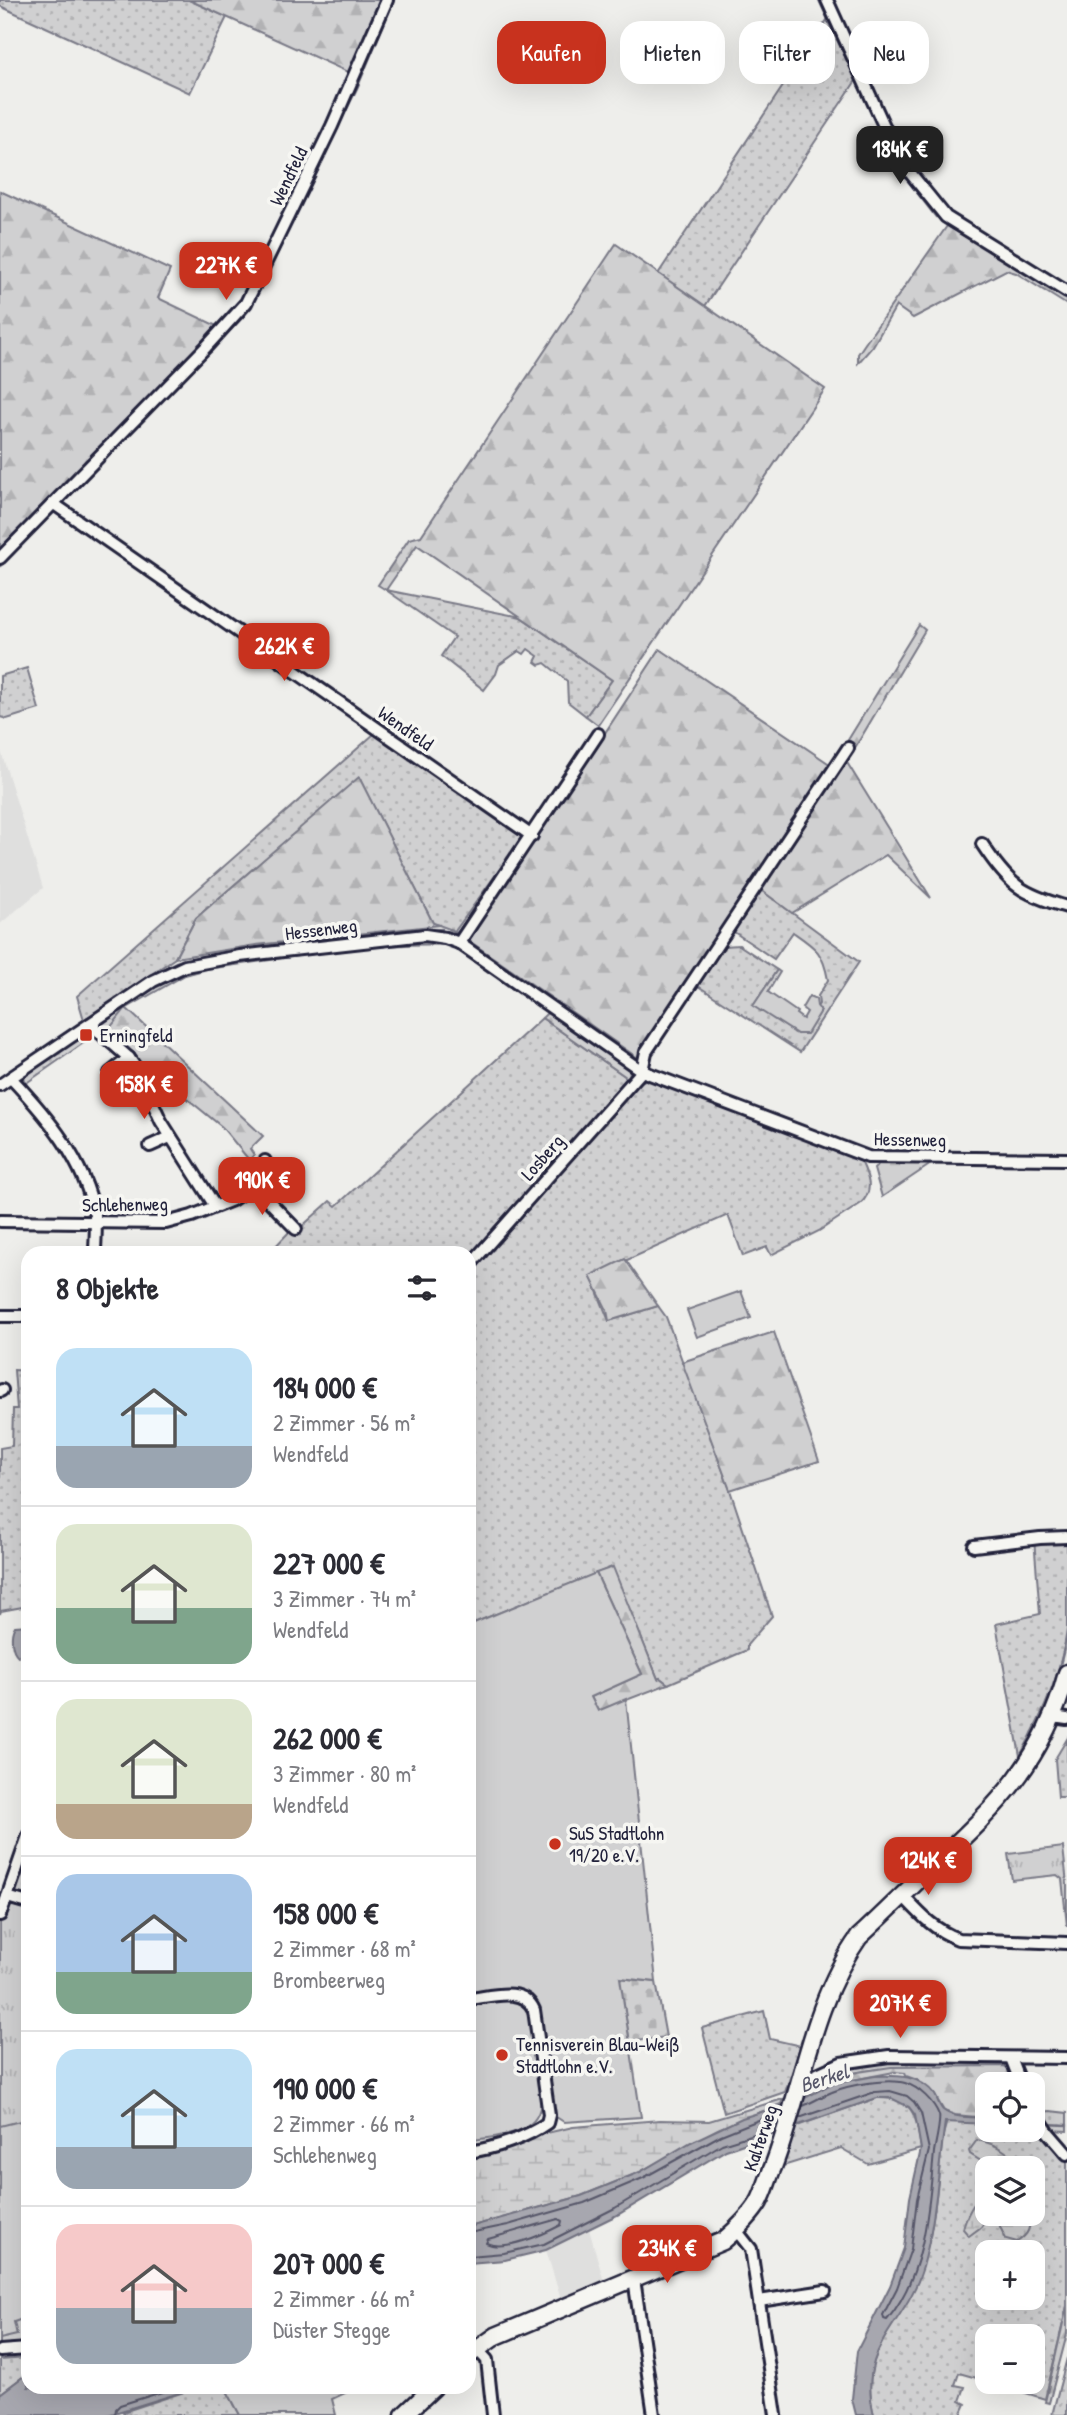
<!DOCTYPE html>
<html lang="de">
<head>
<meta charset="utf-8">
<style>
  :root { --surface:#fff; --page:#f7f7f7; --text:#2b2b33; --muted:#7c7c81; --line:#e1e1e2; --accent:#c8321e }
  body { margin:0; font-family:"Patrick Hand",sans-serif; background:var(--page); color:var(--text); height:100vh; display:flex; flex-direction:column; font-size:26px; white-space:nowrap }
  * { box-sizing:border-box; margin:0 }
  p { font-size:23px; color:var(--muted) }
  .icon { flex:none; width:38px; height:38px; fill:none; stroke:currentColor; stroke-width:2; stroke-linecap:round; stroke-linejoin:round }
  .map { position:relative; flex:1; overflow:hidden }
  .sheet { position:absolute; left:21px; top:1246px; width:455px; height:1148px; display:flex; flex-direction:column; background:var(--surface); border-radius:21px; box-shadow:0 7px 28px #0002 }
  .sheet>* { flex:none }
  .hud { position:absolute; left:497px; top:21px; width:464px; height:63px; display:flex; gap:14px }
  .tools { position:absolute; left:975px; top:2072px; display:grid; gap:14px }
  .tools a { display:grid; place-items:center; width:70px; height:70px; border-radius:14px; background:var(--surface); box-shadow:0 7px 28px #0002; font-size:35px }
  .price { position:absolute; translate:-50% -60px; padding:0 16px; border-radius:14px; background:var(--accent); color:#fff; font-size:23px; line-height:46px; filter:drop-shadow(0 2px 4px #0008) }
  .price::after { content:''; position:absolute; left:50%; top:42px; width:21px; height:16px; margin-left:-10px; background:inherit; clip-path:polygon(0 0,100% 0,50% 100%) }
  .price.active { background:#222; color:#fff }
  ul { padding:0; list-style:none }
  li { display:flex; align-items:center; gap:21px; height:175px; padding:0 35px }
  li+li { border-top:2px solid var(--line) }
  li span { display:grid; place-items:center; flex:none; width:196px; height:140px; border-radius:21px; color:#555 }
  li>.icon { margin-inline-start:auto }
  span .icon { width:84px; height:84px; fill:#fffc; stroke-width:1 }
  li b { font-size:30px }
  h2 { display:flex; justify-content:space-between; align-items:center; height:84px; padding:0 35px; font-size:30px }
  .pill { padding:0 24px; border-radius:21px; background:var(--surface); box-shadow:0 7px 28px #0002; font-size:24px; line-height:63px }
  .pill.active { background:var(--accent); color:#fff }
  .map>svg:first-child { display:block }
</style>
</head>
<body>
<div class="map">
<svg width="1067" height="2415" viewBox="0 0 1067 2415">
  <defs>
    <pattern id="grass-dots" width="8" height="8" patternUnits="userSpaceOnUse" patternTransform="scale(1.75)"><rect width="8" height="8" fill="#d0d0d1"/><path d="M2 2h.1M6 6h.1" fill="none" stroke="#b2b2b4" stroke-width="1.8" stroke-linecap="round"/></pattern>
    <pattern id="forest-firs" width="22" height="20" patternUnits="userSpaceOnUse" patternTransform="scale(1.75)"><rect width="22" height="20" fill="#d0d0d1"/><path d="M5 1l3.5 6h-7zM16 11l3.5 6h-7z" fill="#b2b2b4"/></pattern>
    <pattern id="wetland-marsh" width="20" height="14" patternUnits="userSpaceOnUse" patternTransform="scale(1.75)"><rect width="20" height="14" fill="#d0d0d1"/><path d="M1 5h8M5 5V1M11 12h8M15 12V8" fill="none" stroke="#b2b2b4"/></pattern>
    <pattern id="cemetery-stones" width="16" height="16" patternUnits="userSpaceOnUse" patternTransform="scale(1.75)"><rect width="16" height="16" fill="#d0d0d1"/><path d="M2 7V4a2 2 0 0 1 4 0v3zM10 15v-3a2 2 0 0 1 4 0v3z" fill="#b2b2b4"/></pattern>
    <pattern id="park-tufts" width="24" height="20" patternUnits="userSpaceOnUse" patternTransform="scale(1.75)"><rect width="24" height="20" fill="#d0d0d1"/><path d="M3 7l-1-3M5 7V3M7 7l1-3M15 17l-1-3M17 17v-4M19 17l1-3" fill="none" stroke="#b2b2b4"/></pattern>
  </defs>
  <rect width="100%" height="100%" fill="#eeeeeb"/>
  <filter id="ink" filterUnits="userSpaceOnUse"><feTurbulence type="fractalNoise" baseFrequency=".0143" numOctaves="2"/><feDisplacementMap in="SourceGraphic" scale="14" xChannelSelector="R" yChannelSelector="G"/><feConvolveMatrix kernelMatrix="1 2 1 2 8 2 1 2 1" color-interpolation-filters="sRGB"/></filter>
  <g filter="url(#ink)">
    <g fill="#dfdfde">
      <path d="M 0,748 L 43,888 L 0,924 Z"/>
      <path d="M 589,2229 L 604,2282 L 561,2300 L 546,2250 Z"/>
    </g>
    <g fill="url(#grass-dots)" stroke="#797986" stroke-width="2" fill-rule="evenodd">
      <path d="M 0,0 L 189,0 L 227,17 L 190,93 L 0,6 Z"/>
      <path d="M 827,20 L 857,79 L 705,306 L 658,274 Z"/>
      <path d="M 386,590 L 521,617 L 612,680 L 586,716 L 568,702 L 567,681 L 545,663 L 539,665 L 535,662 L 538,656 L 528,649 L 524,654 L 519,651 L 499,665 L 496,674 L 484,690 L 441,656 L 454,637 Z"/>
      <path d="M 27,668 L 39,709 L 7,719 L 0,717 L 0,676 Z"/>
      <path d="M 374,734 L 523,837 L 455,931 L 433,923 L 359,778 L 196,918 L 175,958 L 84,1020 L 77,996 Z"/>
      <path d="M 761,890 L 859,962 L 800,1052 L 698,986 L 724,946 L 739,945 L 777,970 L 754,1005 L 797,1034 L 819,1004 L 818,996 L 828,980 C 823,952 816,948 793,932 L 774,959 L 734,932 Z"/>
      <path d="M 465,938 L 641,1060 L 636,1061 L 467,944 Z"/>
      <path d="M 416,940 L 450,945 C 373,941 284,959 207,969 L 185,975 L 127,1008 L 106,1033 L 102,1029 L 103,1020 L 156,983 L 178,972 L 245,959 Z"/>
      <path d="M 542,1018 L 629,1079 L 469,1261 L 469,1253 L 269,1253 L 291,1230 L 299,1229 L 330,1201 L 336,1206 Z"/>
      <path d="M 86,1031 L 95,1035 L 25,1084 L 23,1077 L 25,1074 Z"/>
      <path d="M 647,1079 L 861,1161 C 868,1176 875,1191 860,1204 L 819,1231 L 771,1255 L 767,1247 L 743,1256 L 728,1215 L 591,1276 L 609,1321 L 658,1306 L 666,1317 L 730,1490 L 772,1616 L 747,1645 L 747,1650 L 668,1684 L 660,1678 L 658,1679 L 612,1567 L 469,1625 L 469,1274 L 636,1084 Z"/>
      <path d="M 14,1370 L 28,1371 L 28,1606 L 1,1611 L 0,1614 L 0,1448 L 12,1446 L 13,1409 L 17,1409 Z"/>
      <path d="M 1067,1538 C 1067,1568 1067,1601 1067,1630 C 1061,1675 1042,1717 1020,1756 L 996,1624 L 1040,1614 L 1034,1539 Z"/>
      <path d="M 1067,1739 L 1067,1797 L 1058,1797 L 1055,1759 Z"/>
      <path d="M 28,1849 L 28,1901 L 21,1899 L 13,1891 Z"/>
      <path d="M 764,2011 L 770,2039 L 801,2046 L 785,2092 L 724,2113 L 702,2028 Z"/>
      <path d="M 895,2059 L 1003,2061 L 1011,2068 C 992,2065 971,2067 951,2067 C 906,2068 846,2065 806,2090 L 809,2084 L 852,2067 Z"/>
      <path d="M 877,2098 C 916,2097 916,2118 921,2149 L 868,2164 L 841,2148 L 783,2166 L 794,2127 Z"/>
      <path d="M 1050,2111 L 1067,2113 L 1067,2131 L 1050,2130 L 1041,2112 Z"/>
      <path d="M 947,2121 L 987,2124 L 987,2130 L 1032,2130 L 1033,2126 L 1036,2127 L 1067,2161 L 1067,2306 L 1045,2399 L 990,2382 L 1032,2382 L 1032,2336 L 987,2336 L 987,2381 L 959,2373 L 955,2385 L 965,2387 L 960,2401 L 966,2404 L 961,2415 L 874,2415 C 856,2345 905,2326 922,2267 C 935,2224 938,2179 943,2135 ZM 987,2168 L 1032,2168 L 1032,2214 L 987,2214 ZM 987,2252 L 1032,2252 L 1032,2298 L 987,2298 Z"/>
      <path d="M 28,2358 L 28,2373 L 0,2394 L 0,2360 Z"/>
      <path d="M 1067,2358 L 1067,2415 L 1052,2415 Z"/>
      <path d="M 199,2387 L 225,2387 L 240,2415 L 126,2415 L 123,2412 Z"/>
    </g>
    <g fill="url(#forest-firs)" stroke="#797986" stroke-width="2">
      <path d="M 189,0 L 381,0 L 352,74 Z"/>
      <path d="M 0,191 L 170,270 L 158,298 L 219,327 L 0,549 Z"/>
      <path d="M 947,226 L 1067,297 L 1067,305 L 1016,273 L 1006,270 L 913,318 L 896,306 L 873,346 L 858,363 L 858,354 L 864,345 Z"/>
      <path d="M 616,244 L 825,389 L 598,725 L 586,716 L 612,680 L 417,545 L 386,590 L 378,585 L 409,539 L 421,536 Z"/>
      <path d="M 919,625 L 925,630 L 856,746 L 848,740 Z"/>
      <path d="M 660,649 L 831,765 L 638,1058 L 465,938 L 536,838 Z"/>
      <path d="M 846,761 L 931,898 L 886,855 L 792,913 L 761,890 Z"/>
      <path d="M 359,777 L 433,923 L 440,925 L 256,945 L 175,958 L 196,918 Z"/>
      <path d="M 126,1008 L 263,1136 L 250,1149 L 254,1155 L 249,1160 L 222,1127 L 173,1087 L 161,1093 L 151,1067 L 143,1070 L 137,1057 L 106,1033 Z"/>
      <path d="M 548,1012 L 630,1069 L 629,1079 L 542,1018 Z"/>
      <path d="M 881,1161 L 934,1162 L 882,1197 L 874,1169 Z"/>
      <path d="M 625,1259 L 658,1306 L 609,1321 L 607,1310 L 590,1276 Z"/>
      <path d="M 774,1332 L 819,1461 L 730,1490 L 682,1362 Z"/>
      <path d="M 613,1567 L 658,1679 L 660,1678 L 668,1684 L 598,1711 L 591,1697 L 642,1674 L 596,1573 Z"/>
      <path d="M 1004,2066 L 1009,2069 L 1016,2084 L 987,2084 L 987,2118 L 955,2115 L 944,2111 L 934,2094 L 917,2080 L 906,2076 L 905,2073 L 894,2072 L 831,2084 L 803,2099 L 806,2090 L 813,2085 L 858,2072 L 891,2067 Z"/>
      <path d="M 1067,2306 L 1067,2334 L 1049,2403 L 1045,2402 Z"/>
    </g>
    <g fill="url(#wetland-marsh)" stroke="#797986" stroke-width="2">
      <path d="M 783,2099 L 781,2104 L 718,2129 L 640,2172 L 611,2184 L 581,2196 L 469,2227 L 469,2160 L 538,2135 L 573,2127 L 660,2120 L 709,2121 Z"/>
      <path d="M 977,2140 C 993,2143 1014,2153 1020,2168 L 992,2168 L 970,2154 L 969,2151 Z"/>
      <path d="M 983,2193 L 987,2193 L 987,2214 L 990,2214 L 981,2227 L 969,2236 L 963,2229 C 965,2218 974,2201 983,2193 Z"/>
      <path d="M 1000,2214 L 1029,2214 C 1031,2228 1029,2234 1017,2242 L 1006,2239 L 1000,2227 Z"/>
    </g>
    <path fill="url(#cemetery-stones)" stroke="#797986" stroke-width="2" d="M 619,1978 L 656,1982 L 666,2037 L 630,2042 Z"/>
    <g fill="url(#park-tufts)" stroke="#797986" stroke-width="2">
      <path d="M 1063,1847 L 1067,1884 L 1067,1926 L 1062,1879 L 1057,1875 L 1012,1880 L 1008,1854 Z"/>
      <path d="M 13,1902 L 28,1904 L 28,2345 L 0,2346 L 0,1918 L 7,1916 L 8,1905 Z"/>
    </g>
    <g fill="#d0d0d1" stroke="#797986" stroke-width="2">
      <path d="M 777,970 L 780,972 L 768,992 L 797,1012 L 796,1014 L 803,1019 L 807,1012 L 802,1008 L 809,996 L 816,999 L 817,1006 L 821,1011 L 807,1034 L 797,1034 L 753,1006 Z"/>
      <path d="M 741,1291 L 751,1318 L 697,1337 L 687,1310 Z"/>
      <path d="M 596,1573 L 642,1674 L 591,1697 L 598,1711 L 626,1699 L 656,1982 L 620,1978 L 641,2117 L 564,2122 L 553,2115 L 537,2005 L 532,1995 L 515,1989 L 469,1995 L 469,1625 Z"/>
      <path d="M 512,2000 L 524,2005 L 528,2011 L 541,2100 C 540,2137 497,2135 469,2141 L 469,2004 Z"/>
      <path d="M 28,2119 L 28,2317 L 14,2322 L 17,2335 L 0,2339 L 0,2126 Z"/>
      <path d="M 225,2387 L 346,2387 L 349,2391 L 332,2399 L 336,2415 L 240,2415 Z"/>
    </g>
    <g fill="#a7a7af" stroke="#727281" stroke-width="2">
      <path d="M 28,1625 L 28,1649 L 18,1656 C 11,1650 10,1634 15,1626 Z"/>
      <path d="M 875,2076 C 897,2075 921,2075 935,2095 C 938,2100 939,2106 943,2110 C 954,2119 974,2117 987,2118 L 987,2124 L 945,2122 C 938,2171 936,2219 923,2267 C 906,2326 856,2345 874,2415 L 856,2415 L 852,2399 L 857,2351 L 890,2286 L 904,2248 L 910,2198 L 921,2149 L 915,2115 L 909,2107 L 891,2098 L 877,2098 L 726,2150 L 619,2214 L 546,2250 L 505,2260 L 469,2263 L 469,2227 L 581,2196 L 640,2172 L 691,2142 L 742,2118 L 803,2099 L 831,2084 Z"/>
      <path d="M 28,2373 L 28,2387 L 90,2390 L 111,2387 L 199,2387 L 108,2415 L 0,2415 L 0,2394 Z"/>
    </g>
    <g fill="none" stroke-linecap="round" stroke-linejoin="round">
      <g stroke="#575769" stroke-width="2">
        <path d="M 799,2118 L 875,2092 L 890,2091 L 907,2096 L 914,2102 L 921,2113 L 929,2150 L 917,2199 L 911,2249 L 897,2288 L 883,2315 L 884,2319 L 887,2320 C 925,2275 929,2208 934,2152 C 935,2145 941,2121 939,2115 C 934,2102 919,2087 905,2083 C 888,2078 848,2085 832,2092 C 822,2096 813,2102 803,2106"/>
        <path d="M 558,2219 L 562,2221 L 561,2225 C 544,2234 505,2252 486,2243 L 488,2239 Z"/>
        <path d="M 469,2233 L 508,2225 L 584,2203 L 643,2178 L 721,2135 L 781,2111"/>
        <path d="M 469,2256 L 504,2253 L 544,2244 L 615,2208 L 722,2144 L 777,2127"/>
        <path d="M 115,2415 L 116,2409 L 120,2405 L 178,2387"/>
      </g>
      <g stroke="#727281" stroke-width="2.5">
        <path d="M 819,0 L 895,164 L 936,217"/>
        <path d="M 95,469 L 244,316 L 259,291 L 357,88 L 394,0"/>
        <path d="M 0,566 L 54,511"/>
        <path d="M 447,931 L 457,933 L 494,882"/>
        <path d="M 110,1004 L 161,970 L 176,962 L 252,948 L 315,940 L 442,929"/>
        <path d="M 0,1078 L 35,1054"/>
        <path d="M 1055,1685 L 1067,1637"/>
        <path d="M 1046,1711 L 1053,1691"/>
        <path d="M 1010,1773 L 1041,1724"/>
        <path d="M 1046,2124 L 1067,2125"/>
      </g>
      <defs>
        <g id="street">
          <path d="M 827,0 L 899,159 L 946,217 L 1067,292"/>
          <path d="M 54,504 L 532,836"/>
          <path d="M 0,558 L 206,347 L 246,303 L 332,126 L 387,0"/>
          <path d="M 982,844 C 1009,885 1021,894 1067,907"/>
          <path d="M 459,943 L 598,734"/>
          <path d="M 90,1024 L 129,1058 L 138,1071 L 161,1121 L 215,1206"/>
          <path d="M 110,1073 L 129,1058"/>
          <path d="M 11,1078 C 48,1117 84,1160 95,1215 C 97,1227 95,1241 95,1253"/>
          <path d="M 0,1085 L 153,981 L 185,966 L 240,956 L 425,935 L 445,938 L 459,943 L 642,1071 L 868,1157 L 1067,1159"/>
          <path d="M 150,1146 L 170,1137"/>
          <path d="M 256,1184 L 262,1194 L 296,1229"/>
          <path d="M 0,1221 L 166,1223 L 192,1216 L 232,1200 L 266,1176 L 268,1169 L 265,1161"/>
          <path d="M 469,1266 L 642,1071 L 646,1052 L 848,748"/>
          <path d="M 0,1316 L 28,1316"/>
          <path d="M 0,1391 L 2,1390"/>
          <path d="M 974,1546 L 1040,1538 L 1067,1537"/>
          <path d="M 1053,1717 L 1067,1719"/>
          <path d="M 28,1836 L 7,1897 L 28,1903"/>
          <path d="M 903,1896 C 920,1914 934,1930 958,1939 L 1067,1943"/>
          <path d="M 0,1915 L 7,1897"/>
          <path d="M 469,1999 C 490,1997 523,1985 534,2010 L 549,2115 L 547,2123 C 526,2138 495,2148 469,2152"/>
          <path d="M 1011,2058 L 1021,2084"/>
          <path d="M 800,2082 L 841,2063 L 889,2056 L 1067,2058"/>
          <path d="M 1032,2108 L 1048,2132 L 1067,2154"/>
          <path d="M 736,2230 L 751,2249 L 776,2415"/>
          <path d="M 634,2279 L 654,2415"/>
          <path d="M 759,2301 L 825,2291"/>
          <path d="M 476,2348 L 487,2360 L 493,2415"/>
          <path d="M 0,2351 L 28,2349"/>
        </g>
        <g id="secondary">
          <path d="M 469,2355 L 496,2336 L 723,2241 C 736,2230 750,2217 759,2202 C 765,2191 768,2178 773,2167 C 802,2092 811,2004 859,1937 C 885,1913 910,1888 936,1863 C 999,1804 1044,1760 1067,1673"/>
          <path d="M 404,2415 L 434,2387"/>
        </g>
      </defs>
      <use href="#street" stroke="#22223b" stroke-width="16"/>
      <use href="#secondary" stroke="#22223b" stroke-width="21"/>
      <use href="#street" stroke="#f6f6f2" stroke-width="10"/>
      <use href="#secondary" stroke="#f6f6f2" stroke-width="16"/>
    </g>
  </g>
  <g fill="#c8321e" stroke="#f6f6f2" stroke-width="2.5">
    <rect x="79" y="1028" width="14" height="14" rx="3.5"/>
    <circle cx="555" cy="1844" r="7"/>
    <circle cx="502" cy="2055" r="7"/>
  </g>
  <g text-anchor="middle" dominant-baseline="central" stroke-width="7" stroke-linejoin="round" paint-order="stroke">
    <g font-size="19" fill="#22223b" stroke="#f6f6f2">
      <text transform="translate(288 176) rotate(-64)">Wendfeld</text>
      <text transform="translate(406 728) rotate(35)">Wendfeld</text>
      <text transform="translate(321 929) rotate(-7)">Hessenweg</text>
      <text transform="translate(910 1139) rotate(1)">Hessenweg</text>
      <text transform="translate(542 1157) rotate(-49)">Losberg</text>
      <text transform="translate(125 1204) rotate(-1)">Schlehenweg</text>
      <text transform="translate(760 2138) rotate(-71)">Kalterweg</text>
    </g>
    <g font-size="19" fill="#22223b" stroke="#f6f6f2" text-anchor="start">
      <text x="100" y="1035">Erningfeld</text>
      <text x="569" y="1833">SuS Stadtlohn<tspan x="569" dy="22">19/20 e.V.</tspan></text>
      <text x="516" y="2044">Tennisverein Blau-Weiß<tspan x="516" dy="22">Stadtlohn e.V.</tspan></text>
    </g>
    <g font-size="21" font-style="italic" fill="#575769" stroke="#f6f6f2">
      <text transform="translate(824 2078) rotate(-18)">Berkel</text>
    </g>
  </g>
</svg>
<div class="tools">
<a><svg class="icon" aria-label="locate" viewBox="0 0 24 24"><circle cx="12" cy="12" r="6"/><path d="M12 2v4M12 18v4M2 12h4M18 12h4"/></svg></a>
<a><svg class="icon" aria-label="layers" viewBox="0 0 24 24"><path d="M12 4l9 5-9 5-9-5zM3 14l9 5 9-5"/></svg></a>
<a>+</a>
<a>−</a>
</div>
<b class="price active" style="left:900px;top:186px">184K €</b>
<b class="price" style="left:226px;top:302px">227K €</b>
<b class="price" style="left:284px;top:683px">262K €</b>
<b class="price" style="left:144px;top:1121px">158K €</b>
<b class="price" style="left:262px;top:1217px">190K €</b>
<b class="price" style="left:928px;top:1897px">124K €</b>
<b class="price" style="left:900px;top:2040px">207K €</b>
<b class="price" style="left:667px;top:2285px">234K €</b>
<div class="hud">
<a class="pill active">Kaufen</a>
<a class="pill">Mieten</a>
<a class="pill">Filter</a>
<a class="pill">Neu</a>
</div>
<section class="sheet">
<h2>8 Objekte<svg class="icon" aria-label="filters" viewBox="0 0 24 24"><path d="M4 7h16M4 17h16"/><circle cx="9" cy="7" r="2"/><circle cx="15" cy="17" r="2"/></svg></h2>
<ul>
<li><span style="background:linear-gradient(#bfe0f5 70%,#9aa5b1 0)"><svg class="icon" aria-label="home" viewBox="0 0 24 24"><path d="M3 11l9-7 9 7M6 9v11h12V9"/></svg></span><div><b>184 000 €</b><p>2 Zimmer · 56 m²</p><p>Wendfeld</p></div></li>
<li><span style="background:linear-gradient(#dfe7d0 60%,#7fa58c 0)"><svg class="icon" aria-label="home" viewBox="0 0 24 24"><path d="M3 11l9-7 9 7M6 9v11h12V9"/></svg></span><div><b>227 000 €</b><p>3 Zimmer · 74 m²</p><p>Wendfeld</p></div></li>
<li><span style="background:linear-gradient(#dfe7d0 75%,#b9a48a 0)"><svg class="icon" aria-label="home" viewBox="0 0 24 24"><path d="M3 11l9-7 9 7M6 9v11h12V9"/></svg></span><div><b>262 000 €</b><p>3 Zimmer · 80 m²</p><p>Wendfeld</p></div></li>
<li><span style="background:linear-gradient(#a9c7e8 70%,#7fa58c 0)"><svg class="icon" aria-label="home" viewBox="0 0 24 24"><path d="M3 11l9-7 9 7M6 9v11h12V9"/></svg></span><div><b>158 000 €</b><p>2 Zimmer · 68 m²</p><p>Brombeerweg</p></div></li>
<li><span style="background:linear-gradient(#bfe0f5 70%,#9aa5b1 0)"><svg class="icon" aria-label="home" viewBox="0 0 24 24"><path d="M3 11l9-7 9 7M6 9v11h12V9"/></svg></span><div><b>190 000 €</b><p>2 Zimmer · 66 m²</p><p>Schlehenweg</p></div></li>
<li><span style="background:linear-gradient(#f6c9c9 60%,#9aa5b1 0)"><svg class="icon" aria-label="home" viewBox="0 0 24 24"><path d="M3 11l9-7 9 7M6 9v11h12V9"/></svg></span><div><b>207 000 €</b><p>2 Zimmer · 66 m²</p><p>Düster Stegge</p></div></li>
</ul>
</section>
</div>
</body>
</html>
